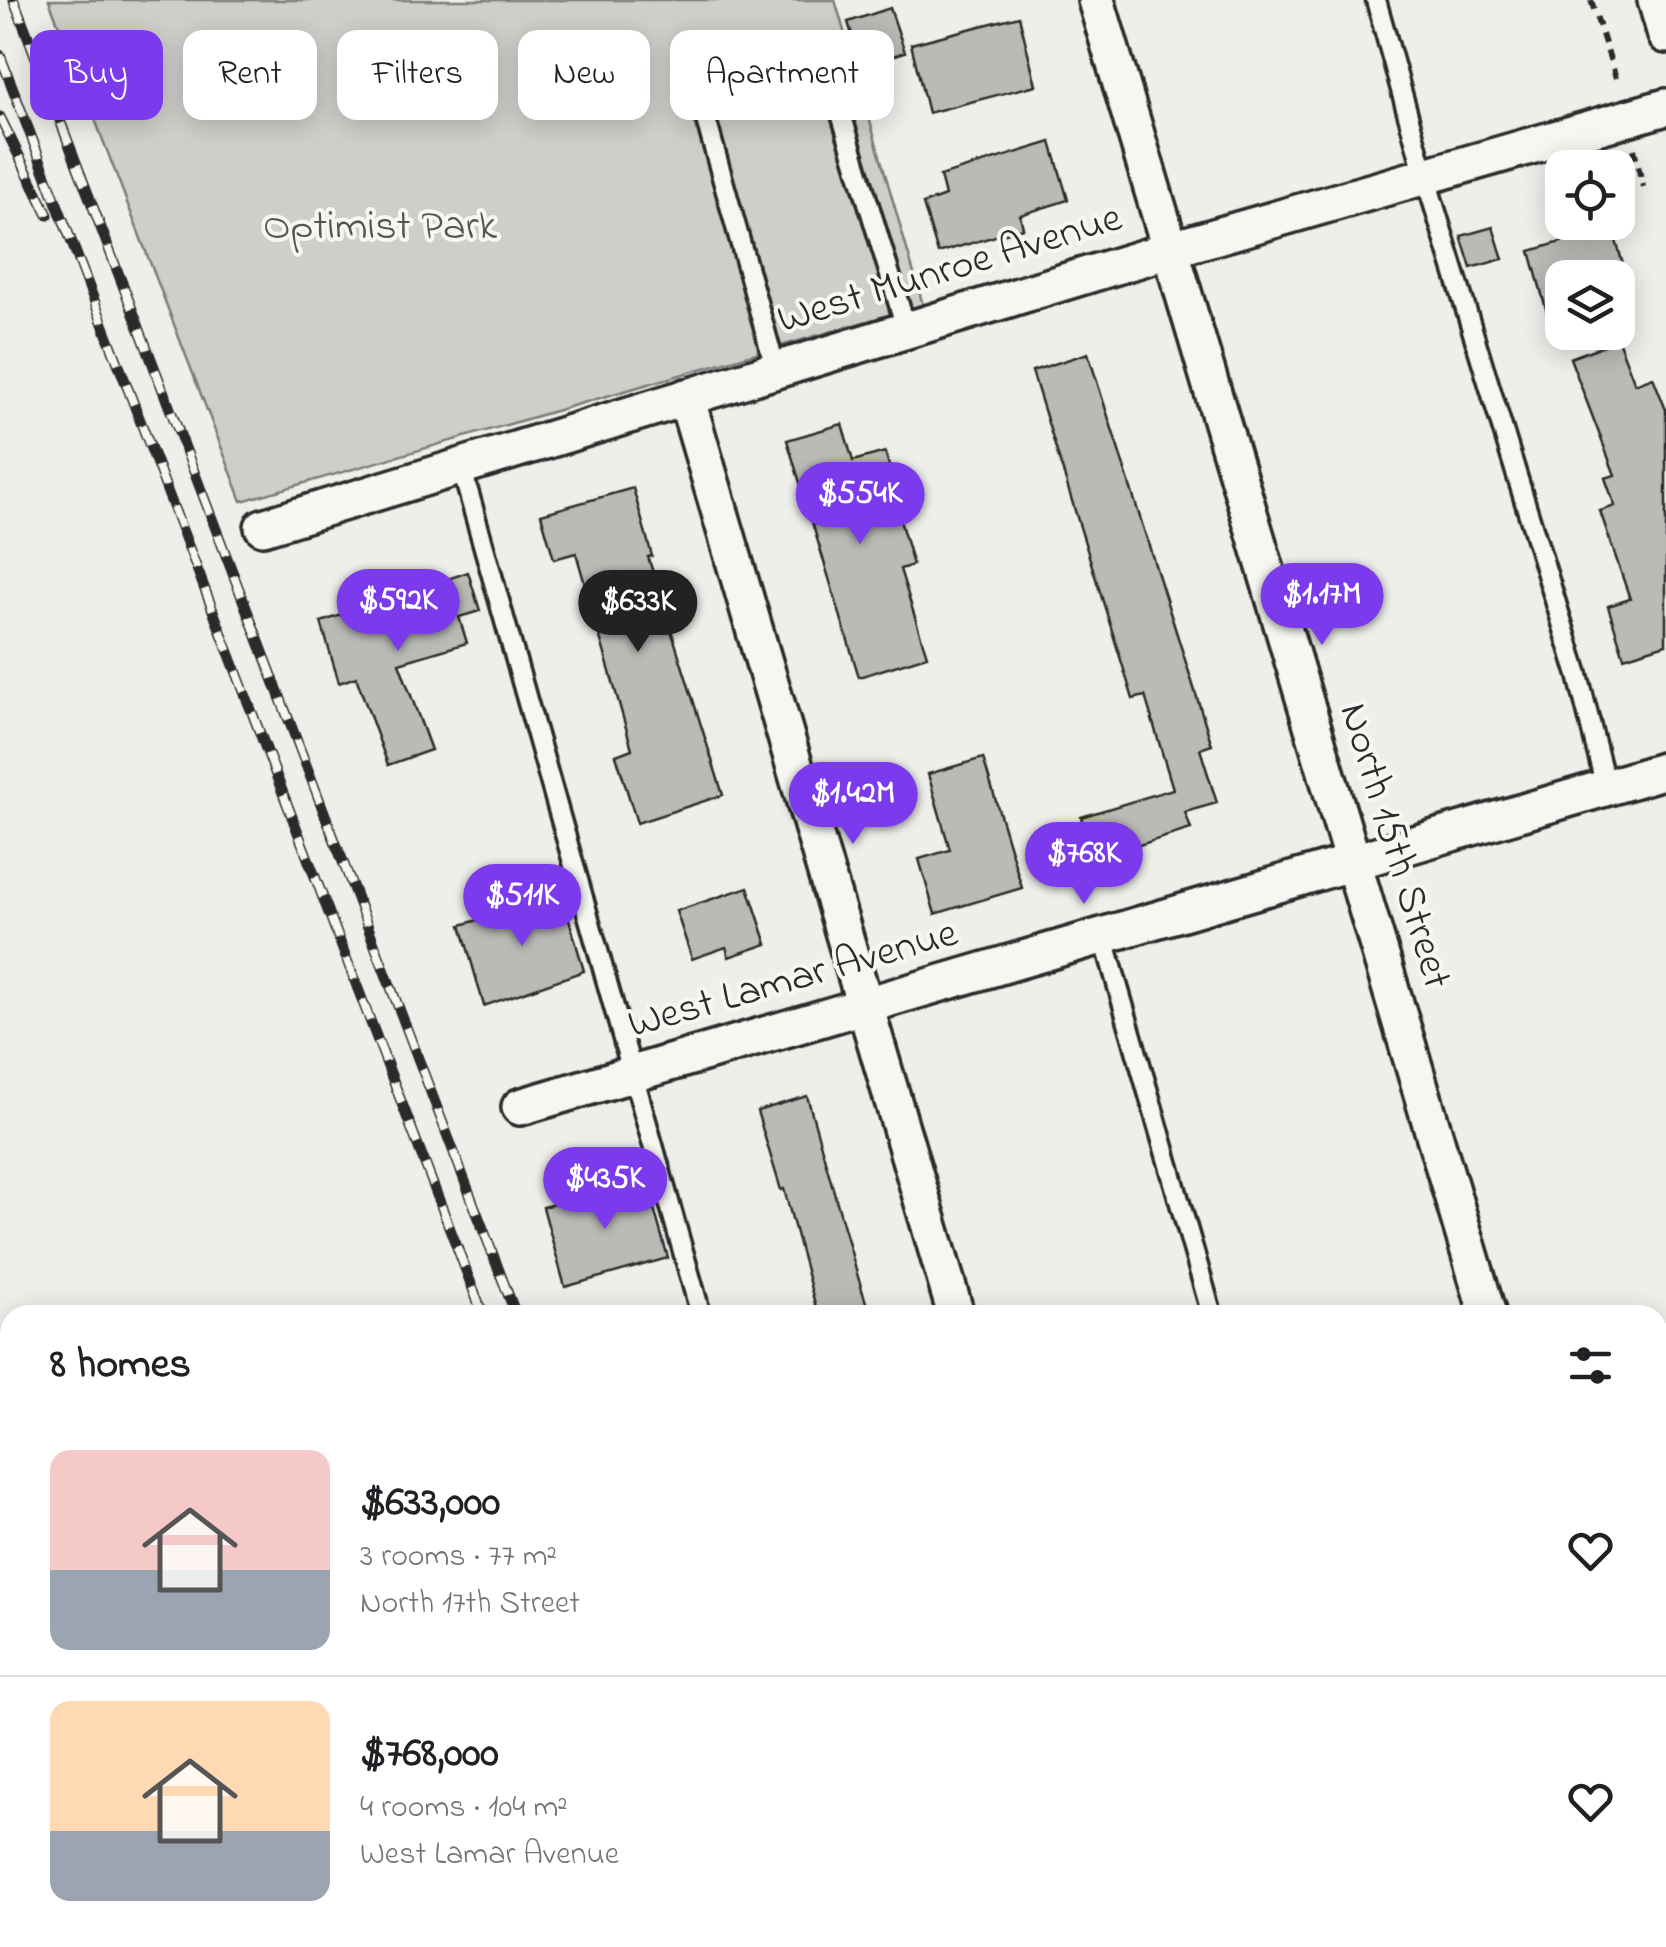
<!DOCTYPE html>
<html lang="en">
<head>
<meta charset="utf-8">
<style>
  :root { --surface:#fff; --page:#f2f2f2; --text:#202124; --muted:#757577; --line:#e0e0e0; --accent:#7c3aed }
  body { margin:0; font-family:"Indie Flower",sans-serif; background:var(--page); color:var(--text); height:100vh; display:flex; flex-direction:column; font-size:38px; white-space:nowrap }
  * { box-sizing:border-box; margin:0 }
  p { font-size:32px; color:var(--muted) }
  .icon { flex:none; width:55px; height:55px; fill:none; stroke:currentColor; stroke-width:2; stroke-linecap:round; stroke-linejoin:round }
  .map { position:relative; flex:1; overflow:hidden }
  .details { position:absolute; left:0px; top:1305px; width:1668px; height:642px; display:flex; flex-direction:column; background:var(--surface); border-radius:30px 30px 0 0; box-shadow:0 5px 25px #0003 }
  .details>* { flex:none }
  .banner { position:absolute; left:30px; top:30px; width:1000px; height:90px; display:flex; gap:20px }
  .controls { position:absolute; left:1545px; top:150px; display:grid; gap:20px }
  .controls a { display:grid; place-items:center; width:90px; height:90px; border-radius:20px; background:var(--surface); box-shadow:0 5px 25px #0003; font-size:50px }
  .price { position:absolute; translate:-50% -85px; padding:0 22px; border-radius:35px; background:var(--accent); color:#fff; font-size:32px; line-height:65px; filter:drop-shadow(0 2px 5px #0008) }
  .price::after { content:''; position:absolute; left:50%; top:60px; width:30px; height:22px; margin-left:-15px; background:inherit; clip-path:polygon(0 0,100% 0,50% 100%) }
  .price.on { background:#222; color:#fff }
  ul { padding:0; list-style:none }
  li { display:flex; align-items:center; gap:30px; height:250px; padding:0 50px }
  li+li { border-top:2px solid var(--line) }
  li span { display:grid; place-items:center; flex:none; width:280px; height:200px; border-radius:20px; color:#555 }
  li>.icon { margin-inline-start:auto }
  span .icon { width:120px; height:120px; fill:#fffc; stroke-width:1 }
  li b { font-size:42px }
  h2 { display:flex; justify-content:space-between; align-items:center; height:120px; padding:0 50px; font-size:42px }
  .pill { padding:0 35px; border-radius:20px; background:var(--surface); box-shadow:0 5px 25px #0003; font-size:35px; line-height:90px }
  .pill.on { background:var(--accent); color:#fff }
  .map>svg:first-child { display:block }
</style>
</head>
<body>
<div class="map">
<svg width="1666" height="1947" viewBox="0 0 1666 1947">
  <rect width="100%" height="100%" fill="#eeeeea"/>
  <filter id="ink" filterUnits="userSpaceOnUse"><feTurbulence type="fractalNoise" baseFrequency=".01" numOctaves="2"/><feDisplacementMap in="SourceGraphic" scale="20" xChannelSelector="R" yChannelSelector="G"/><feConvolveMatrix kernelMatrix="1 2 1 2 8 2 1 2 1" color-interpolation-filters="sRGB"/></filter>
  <g filter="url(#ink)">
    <path fill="#cececa" stroke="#7c7c7a" stroke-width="2.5" d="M 49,0 L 835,0 L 923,305 L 242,501 Z"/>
    <g fill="#babab7" stroke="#2b2b2b" stroke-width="2.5">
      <path d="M 890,8 L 905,52 L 862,66 L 848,22 Z"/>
      <path d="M 1019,16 L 1036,85 L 928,113 L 911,44 Z"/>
      <path d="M 1051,142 L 1068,200 L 1020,215 L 1023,228 L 938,253 L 923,204 L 945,196 L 940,176 Z"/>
      <path d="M 1493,227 L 1503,259 L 1471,268 L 1461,236 Z"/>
      <path d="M 1612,227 L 1627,278 L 1562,278 L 1562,337 L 1554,338 L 1530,251 Z"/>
      <path d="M 1618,340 L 1635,384 L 1653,377 L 1666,410 L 1666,644 L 1624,657 L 1608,606 L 1630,599 L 1600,511 L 1615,506 L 1605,478 L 1615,475 L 1570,358 Z"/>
      <path d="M 1088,353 L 1212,745 L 1200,749 L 1217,803 L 1185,812 L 1191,829 L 1094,859 L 1081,817 L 1173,789 L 1145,696 L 1133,699 L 1032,371 Z"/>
      <path d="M 842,424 L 853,461 L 885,452 L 895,485 L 890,486 L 913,565 L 900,569 L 927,656 L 859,677 L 787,440 Z"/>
      <path d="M 633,488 L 652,556 L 648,557 L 723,795 L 637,823 L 616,755 L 632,749 L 576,553 L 554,559 L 541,514 Z"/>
      <path d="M 468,572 L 480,611 L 459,617 L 467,643 L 399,663 L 431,750 L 388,765 L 356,677 L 339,683 L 321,622 Z"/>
      <path d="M 983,758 L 1022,888 L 935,914 L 919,859 L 950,850 L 928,774 Z"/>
      <path d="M 748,887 L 767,944 L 729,957 L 726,947 L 692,959 L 676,911 Z"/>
      <path d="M 562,895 L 584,971 L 484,1006 L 461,925 Z"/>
      <path d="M 807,1096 L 858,1277 L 870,1315 L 818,1315 L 784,1189 L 781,1190 L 757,1111 Z"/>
      <path d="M 645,1177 L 668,1258 L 565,1287 L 543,1207 Z"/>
    </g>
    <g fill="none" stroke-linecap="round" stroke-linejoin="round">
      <defs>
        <g id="lane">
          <path d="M 1376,0 L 1425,176 L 1578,675 L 1606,787"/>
          <path d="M 776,370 L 705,116 L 708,95 L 719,82 L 785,56 L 821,68 L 832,84 L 907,331"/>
          <path d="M 461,466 L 701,1315"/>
          <path d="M 1103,935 L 1212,1315"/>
          <path d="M 1390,1938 L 1393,1947"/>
        </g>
        <g id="street">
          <path d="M 1096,0 L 1488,1315"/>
          <path d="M 1656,0 L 1666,35"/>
          <path d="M 686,397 L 956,1315"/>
          <path d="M 263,527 L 1172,249 L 1666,107"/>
          <path d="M 520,1107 L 1666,770"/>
          <path d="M 1658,1432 L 1666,1429"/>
          <path d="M 1658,1888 L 1666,1917"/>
          <path d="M 1139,1938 L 1141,1947"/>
        </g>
      </defs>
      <use href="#lane" stroke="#2b2b2b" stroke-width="25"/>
      <use href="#street" stroke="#2b2b2b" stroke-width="42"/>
      <g stroke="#2b2b2b" stroke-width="6" stroke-dasharray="10 8" stroke-linecap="butt">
        <path d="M 1591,0 L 1618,84"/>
        <path d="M 1634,149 L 1643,187"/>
      </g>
      <use href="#lane" stroke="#f6f6f2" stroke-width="18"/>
      <use href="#street" stroke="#f6f6f2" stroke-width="35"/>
      <defs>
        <g id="rail">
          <path d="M 14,0 L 516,1315"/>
          <path d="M 0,55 L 483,1315"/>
          <path d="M 0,117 L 48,215"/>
          <path d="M 719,1938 L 722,1947"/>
          <path d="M 751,1938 L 754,1947"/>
        </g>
      </defs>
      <use href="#rail" stroke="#2b2b2b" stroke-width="11"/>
      <use href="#rail" stroke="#f6f6f2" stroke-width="8" stroke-dasharray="22" stroke-linecap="butt"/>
    </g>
  </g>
  <g text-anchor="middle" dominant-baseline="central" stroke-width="8" stroke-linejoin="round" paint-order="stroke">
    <g font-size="42" fill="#545453" stroke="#f6f6f2">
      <text x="380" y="227">Optimist Park</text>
    </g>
    <g font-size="42" fill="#2b2b2b" stroke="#f6f6f2">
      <text transform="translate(950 270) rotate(-17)">West Munroe Avenue</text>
      <text transform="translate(1394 846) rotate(73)">North 15th Street</text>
      <text transform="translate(793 980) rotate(-16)">West Lamar Avenue</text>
    </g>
  </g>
</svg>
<div class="controls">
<a><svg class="icon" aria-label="locate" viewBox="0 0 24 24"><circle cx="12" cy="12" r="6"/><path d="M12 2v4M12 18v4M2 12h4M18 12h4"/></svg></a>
<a><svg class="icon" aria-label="layers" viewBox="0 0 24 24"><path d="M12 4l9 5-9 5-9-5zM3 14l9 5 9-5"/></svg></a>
</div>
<b class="price" style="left:860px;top:547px">$554K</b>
<b class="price" style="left:1322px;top:648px">$1.17M</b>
<b class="price" style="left:398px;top:654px">$592K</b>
<b class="price on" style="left:638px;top:655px">$633K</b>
<b class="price" style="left:853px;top:847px">$1.42M</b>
<b class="price" style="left:1084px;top:907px">$768K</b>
<b class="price" style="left:522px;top:949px">$511K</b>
<b class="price" style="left:605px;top:1232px">$435K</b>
<div class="banner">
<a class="pill on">Buy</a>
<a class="pill">Rent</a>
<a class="pill">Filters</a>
<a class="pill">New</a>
<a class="pill">Apartment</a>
</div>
<section class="details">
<h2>8 homes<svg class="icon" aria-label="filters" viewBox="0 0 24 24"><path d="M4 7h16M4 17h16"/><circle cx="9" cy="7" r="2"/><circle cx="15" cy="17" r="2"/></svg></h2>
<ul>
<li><span style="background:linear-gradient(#f6c9c9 60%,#9aa5b1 0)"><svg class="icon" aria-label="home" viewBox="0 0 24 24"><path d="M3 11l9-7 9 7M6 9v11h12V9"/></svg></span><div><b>$633,000</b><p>3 rooms · 77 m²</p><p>North 17th Street</p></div><svg class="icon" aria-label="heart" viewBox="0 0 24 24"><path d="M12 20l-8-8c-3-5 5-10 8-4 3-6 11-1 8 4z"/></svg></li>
<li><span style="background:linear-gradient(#ffd9b3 65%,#9aa5b1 0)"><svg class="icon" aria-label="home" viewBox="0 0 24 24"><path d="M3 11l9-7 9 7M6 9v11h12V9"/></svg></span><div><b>$768,000</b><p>4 rooms · 104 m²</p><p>West Lamar Avenue</p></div><svg class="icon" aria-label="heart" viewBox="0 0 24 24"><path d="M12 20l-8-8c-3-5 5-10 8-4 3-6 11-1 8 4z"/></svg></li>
</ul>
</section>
</div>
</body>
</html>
